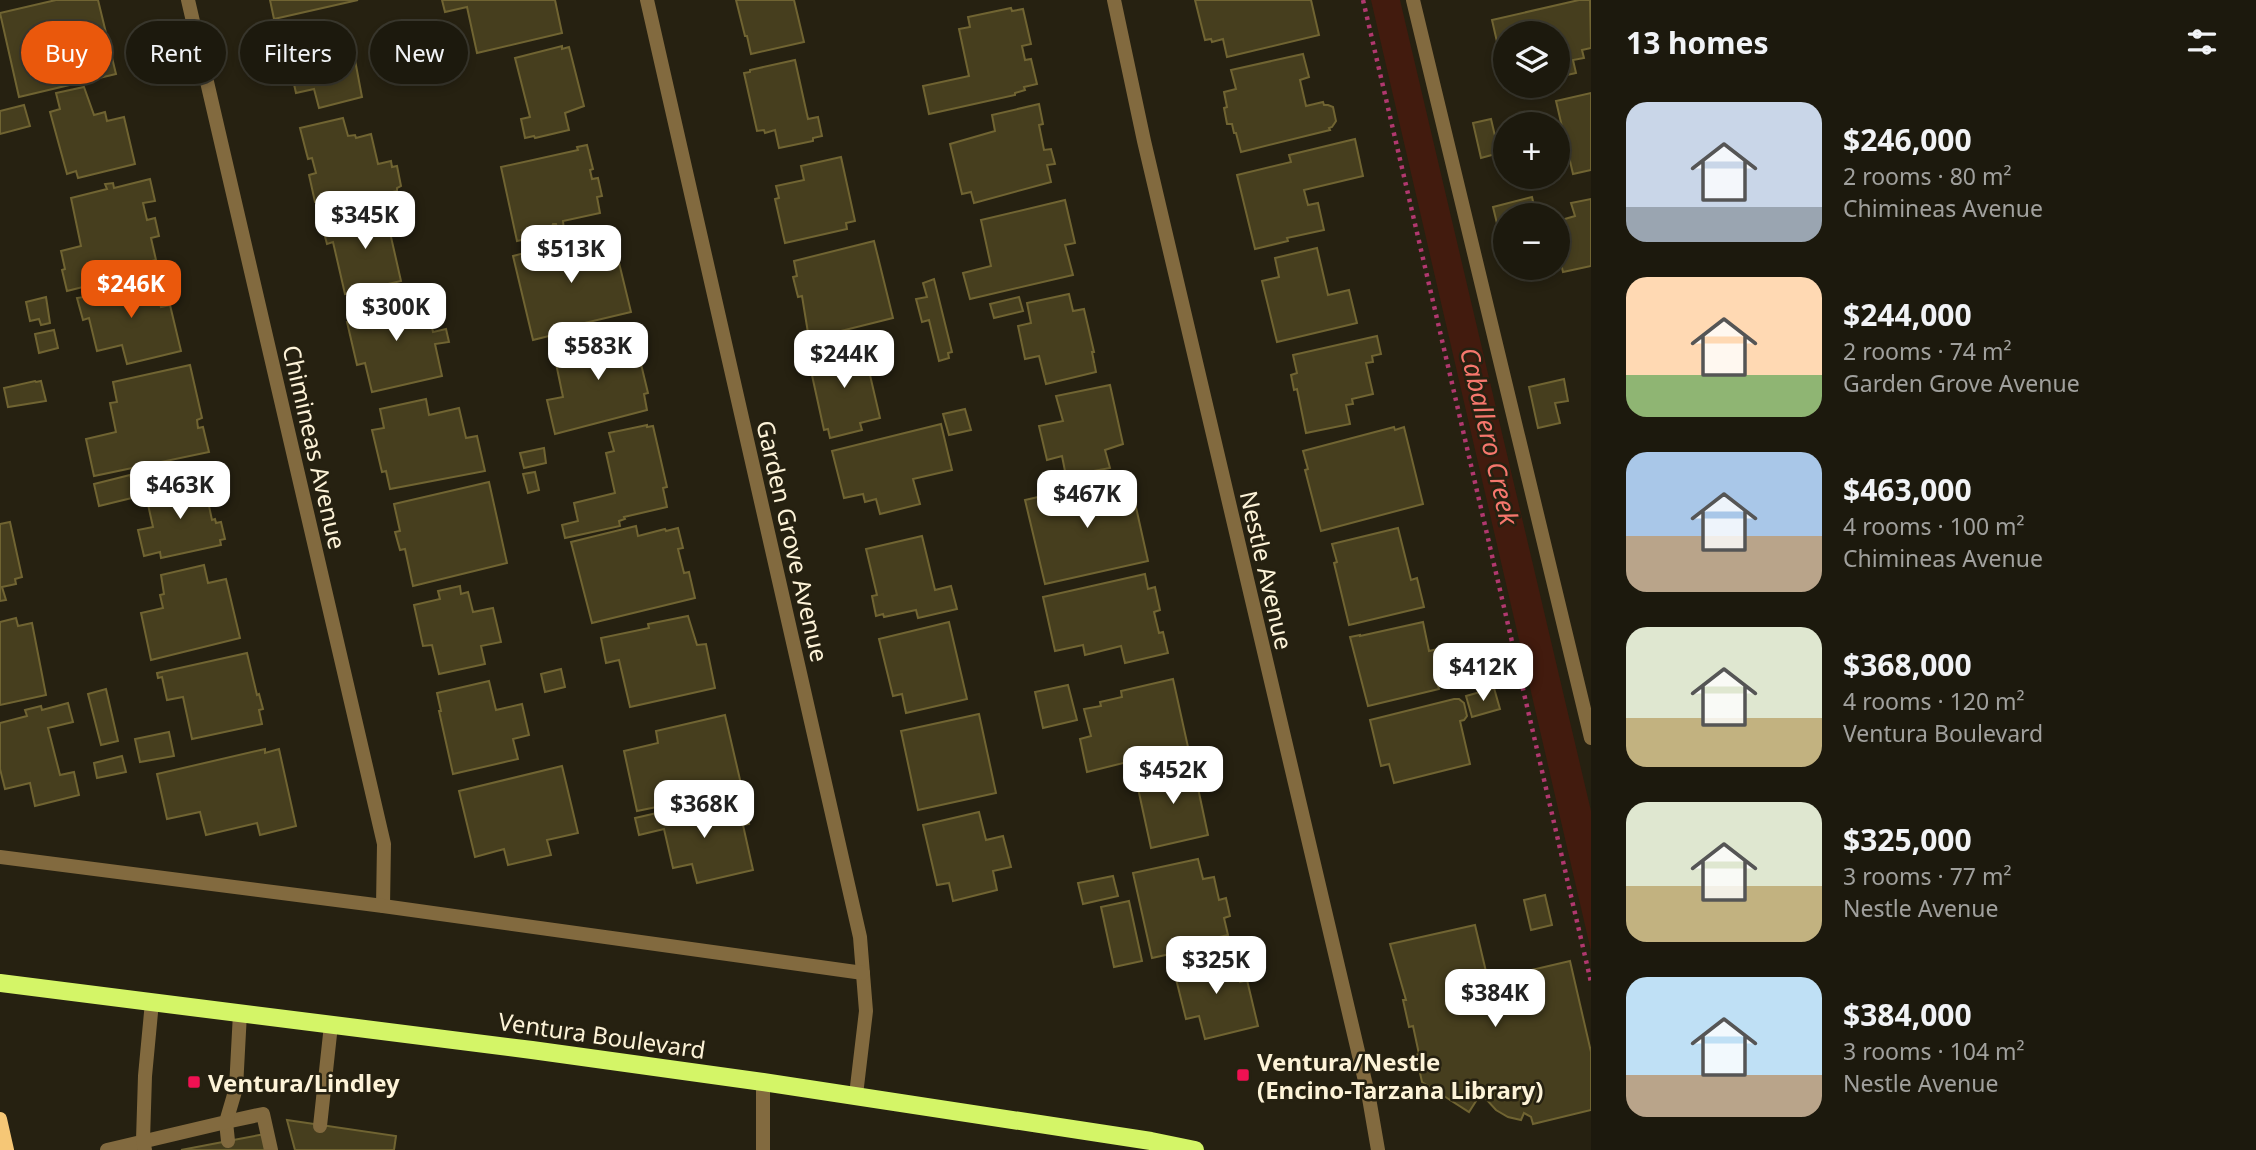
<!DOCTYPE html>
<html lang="en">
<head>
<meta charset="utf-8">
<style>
  :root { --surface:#1c190d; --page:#29261b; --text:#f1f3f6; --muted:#a0a09d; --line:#3a382e; --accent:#ea580c }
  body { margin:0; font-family:"Noto Sans",sans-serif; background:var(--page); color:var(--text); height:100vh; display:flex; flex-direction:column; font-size:26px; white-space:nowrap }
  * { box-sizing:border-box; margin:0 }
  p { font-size:23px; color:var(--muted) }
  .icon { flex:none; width:38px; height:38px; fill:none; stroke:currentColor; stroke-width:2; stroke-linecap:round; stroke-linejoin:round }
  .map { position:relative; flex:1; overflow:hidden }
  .sheet { display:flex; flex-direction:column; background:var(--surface); width:665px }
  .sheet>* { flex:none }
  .banner { position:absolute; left:21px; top:21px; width:665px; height:63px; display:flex; gap:14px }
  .tools { position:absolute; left:1493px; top:21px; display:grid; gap:14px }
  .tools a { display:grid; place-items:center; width:77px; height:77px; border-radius:50%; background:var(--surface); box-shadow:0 4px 10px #0003,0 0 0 2px var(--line); font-size:35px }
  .price { position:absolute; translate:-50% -60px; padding:0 16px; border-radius:14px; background:#fff; color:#222; font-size:23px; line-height:46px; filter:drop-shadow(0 2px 4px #0008) }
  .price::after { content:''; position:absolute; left:50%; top:42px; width:21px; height:16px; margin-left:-10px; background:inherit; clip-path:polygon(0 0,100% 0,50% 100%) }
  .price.active { background:var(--accent); color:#fff }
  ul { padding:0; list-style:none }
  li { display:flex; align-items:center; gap:21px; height:175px; padding:0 35px }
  li span { display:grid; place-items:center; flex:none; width:196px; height:140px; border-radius:21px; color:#555 }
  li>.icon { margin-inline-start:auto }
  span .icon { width:84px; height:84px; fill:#fffc; stroke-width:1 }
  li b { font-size:30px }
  h2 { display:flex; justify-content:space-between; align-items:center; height:84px; padding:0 35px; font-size:30px }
  .tag { padding:0 24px; border-radius:32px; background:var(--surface); box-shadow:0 4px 10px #0003,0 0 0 2px var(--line); font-size:24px; line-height:63px }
  .tag.active { background:var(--accent); color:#fff }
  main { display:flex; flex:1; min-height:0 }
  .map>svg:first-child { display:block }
</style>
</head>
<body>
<main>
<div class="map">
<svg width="1591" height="1150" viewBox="0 0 1591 1150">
  <rect width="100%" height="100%" fill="#262111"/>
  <path fill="#421b0e" d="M 1371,0 L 1400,0 L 1591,811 L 1591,951 Z"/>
  <g fill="#463e1e" stroke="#706432" stroke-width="2">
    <path d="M 56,0 L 98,0 L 116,74 L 19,97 L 0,13 Z"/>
    <path d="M 270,0 L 358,0 L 274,19 Z"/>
    <path d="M 442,0 L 555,0 L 562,33 L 477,53 L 467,7 L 445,12 Z"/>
    <path d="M 736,0 L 794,0 L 804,42 L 751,54 L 747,36 L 745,36 Z"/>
    <path d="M 1195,0 L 1311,0 L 1319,35 L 1227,57 L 1223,39 L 1212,42 L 1211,39 L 1205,40 Z"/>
    <path d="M 1579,0 L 1590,0 L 1591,48 L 1582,50 L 1584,58 L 1573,60 L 1576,73 L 1558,77 L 1558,33 L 1505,33 L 1505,68 L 1503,68 L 1492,20 Z"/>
    <path d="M 1011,8 L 1012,11 L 1023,9 L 1031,44 L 1022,46 L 1025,60 L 1031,59 L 1037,84 L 1024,87 L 1025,90 L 1015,93 L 1015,95 L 929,114 L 923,86 L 969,76 L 959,29 L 970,27 L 968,17 Z"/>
    <path d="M 335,24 L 344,63 L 355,60 L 362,97 L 319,108 L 314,89 L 296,93 L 283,36 Z"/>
    <path d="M 562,46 L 562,49 L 569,47 L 584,106 L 565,113 L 569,130 L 535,138 L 534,136 L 525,138 L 521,119 L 530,117 L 515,58 Z"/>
    <path d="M 1303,54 L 1309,77 L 1300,80 L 1306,106 L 1323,102 L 1324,105 L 1328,105 L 1333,107 L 1336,121 L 1332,127 L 1329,128 L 1330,130 L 1241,152 L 1236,133 L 1234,133 L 1232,124 L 1227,124 L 1224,108 L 1227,107 L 1224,92 L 1236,89 L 1231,70 Z"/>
    <path d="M 795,60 L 808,119 L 818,117 L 822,136 L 813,138 L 813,141 L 779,148 L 775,130 L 765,133 L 764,130 L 757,131 L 744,73 L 750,72 L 750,70 Z"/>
    <path d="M 84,87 L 94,115 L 105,112 L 107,121 L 124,117 L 135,164 L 78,178 L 76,171 L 67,174 L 50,112 L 60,109 L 56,93 Z"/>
    <path d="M 1591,93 L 1591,170 L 1573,174 L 1556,101 Z"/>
    <path d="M 1039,104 L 1043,124 L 1039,125 L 1044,150 L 1051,149 L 1055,164 L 1047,165 L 1051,182 L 974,203 L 971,192 L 962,194 L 950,144 L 995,131 L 992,115 Z"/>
    <path d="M 24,105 L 30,126 L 0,134 L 0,111 Z"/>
    <path d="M 343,118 L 348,136 L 355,135 L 356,138 L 371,134 L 378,164 L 391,161 L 392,167 L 397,166 L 401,186 L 397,188 L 397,191 L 325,207 L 323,201 L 315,202 L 309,175 L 316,173 L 312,158 L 308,159 L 300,128 Z"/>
    <path d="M 1491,119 L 1499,153 L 1481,158 L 1473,123 Z"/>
    <path d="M 1355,139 L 1363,176 L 1304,190 L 1308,205 L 1318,203 L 1324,230 L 1287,238 L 1288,241 L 1255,249 L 1237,175 L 1291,162 L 1289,155 Z"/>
    <path d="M 587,145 L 593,169 L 590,170 L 592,179 L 598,178 L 602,196 L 597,197 L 600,213 L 563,221 L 564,230 L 558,232 L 556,224 L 553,224 L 549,234 L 517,241 L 501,167 L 578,150 L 577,147 Z"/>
    <path d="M 841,157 L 855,221 L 846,223 L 847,229 L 785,243 L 775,199 L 779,198 L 776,186 L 804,180 L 801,166 Z"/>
    <path d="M 150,179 L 155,201 L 143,203 L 147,220 L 155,218 L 159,236 L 151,238 L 156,260 L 105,272 L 107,281 L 67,291 L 62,270 L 65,269 L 61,251 L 81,246 L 71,198 L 107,189 L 105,184 L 113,183 L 114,188 Z"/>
    <path d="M 1532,197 L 1536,215 L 1505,215 L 1505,244 L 1502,244 L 1493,207 Z"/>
    <path d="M 1591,199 L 1591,266 L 1563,272 L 1558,251 L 1558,221 L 1575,216 L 1571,203 Z"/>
    <path d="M 1065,200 L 1075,243 L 1065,245 L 1073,275 L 970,299 L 963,273 L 991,266 L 981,220 Z"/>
    <path d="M 384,206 L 401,281 L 345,294 L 333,242 L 327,244 L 323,229 L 364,217 L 362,211 Z"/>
    <path d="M 612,234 L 631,312 L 572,326 L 573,330 L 533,340 L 513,256 L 571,241 L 571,244 Z"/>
    <path d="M 874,241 L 893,318 L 809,339 L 802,296 L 798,297 L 793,277 L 797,276 L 794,261 Z"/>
    <path d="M 1317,248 L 1328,295 L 1349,290 L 1357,323 L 1277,342 L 1262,281 L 1279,277 L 1275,258 Z"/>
    <path d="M 152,277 L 161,307 L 170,305 L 181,351 L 127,364 L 122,345 L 97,351 L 89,318 L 83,320 L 77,298 L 84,297 L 83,293 Z"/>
    <path d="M 934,279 L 952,352 L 948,353 L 949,358 L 939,361 L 929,320 L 922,322 L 916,299 L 927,297 L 923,283 Z"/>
    <path d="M 1069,294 L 1073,311 L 1084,309 L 1094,352 L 1092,352 L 1096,372 L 1046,384 L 1039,356 L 1025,359 L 1018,326 L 1031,323 L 1027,303 Z"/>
    <path d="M 402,295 L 405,307 L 425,303 L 426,309 L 431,308 L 434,318 L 430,319 L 433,332 L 446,329 L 449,342 L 435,344 L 442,376 L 372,392 L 365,363 L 357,365 L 347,322 L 358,320 L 355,306 Z"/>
    <path d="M 46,297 L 50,323 L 41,325 L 39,319 L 30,321 L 26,302 Z"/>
    <path d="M 1019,297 L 1023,311 L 994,318 L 990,304 Z"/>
    <path d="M 54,330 L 58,348 L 39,353 L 35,334 Z"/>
    <path d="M 633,331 L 648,393 L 644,394 L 647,410 L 555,434 L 547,400 L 563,397 L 553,349 Z"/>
    <path d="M 1377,336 L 1381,354 L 1372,356 L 1373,362 L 1366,363 L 1373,394 L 1352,399 L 1353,404 L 1346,405 L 1350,424 L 1306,433 L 1297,389 L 1294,390 L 1291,375 L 1297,373 L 1293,355 Z"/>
    <path d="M 863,345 L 880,418 L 860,423 L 862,430 L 830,438 L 828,429 L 824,430 L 808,357 Z"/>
    <path d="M 190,365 L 202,418 L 197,420 L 198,428 L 203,427 L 209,452 L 94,476 L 86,439 L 116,432 L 110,403 L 117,402 L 113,382 Z"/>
    <path d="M 1564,379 L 1568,401 L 1555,403 L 1560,423 L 1538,428 L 1529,387 Z"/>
    <path d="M 35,381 L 36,382 L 41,381 L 46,401 L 8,407 L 4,388 Z"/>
    <path d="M 1110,385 L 1123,444 L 1105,450 L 1110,468 L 1066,476 L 1062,456 L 1047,460 L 1039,426 L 1063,421 L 1056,396 Z"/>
    <path d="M 426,399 L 429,415 L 459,408 L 466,438 L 477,436 L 485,471 L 390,489 L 386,471 L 382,472 L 372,430 L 384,428 L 380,409 Z"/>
    <path d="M 965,409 L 971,430 L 949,435 L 943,414 Z"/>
    <path d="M 941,424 L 952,470 L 913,479 L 920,504 L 880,514 L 876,499 L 865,502 L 863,494 L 844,498 L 832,451 Z"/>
    <path d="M 647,425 L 647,427 L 653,426 L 667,487 L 663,488 L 667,507 L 624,517 L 625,519 L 619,521 L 620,526 L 565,538 L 562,525 L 578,521 L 574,503 L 615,493 L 606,453 L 614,451 L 609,433 Z"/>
    <path d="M 1394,427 L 1395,430 L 1404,427 L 1423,504 L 1321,531 L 1305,470 L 1308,469 L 1303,451 Z"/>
    <path d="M 544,448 L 546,463 L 524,468 L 520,453 Z"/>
    <path d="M 535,472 L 539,490 L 528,493 L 523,474 Z"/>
    <path d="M 130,475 L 136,497 L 99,506 L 94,484 Z"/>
    <path d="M 1129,476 L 1148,561 L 1045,584 L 1025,500 Z"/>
    <path d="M 203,478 L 212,520 L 215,519 L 216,523 L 221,522 L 225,539 L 220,540 L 221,545 L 161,558 L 160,552 L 144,556 L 138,530 L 153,527 L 145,491 Z"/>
    <path d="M 489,482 L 507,563 L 413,586 L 405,549 L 400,550 L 395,532 L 400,531 L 394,504 Z"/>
    <path d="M 10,522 L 22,577 L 15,579 L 16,584 L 2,587 L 6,600 L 0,601 L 0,524 Z"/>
    <path d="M 636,526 L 638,536 L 665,529 L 666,531 L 678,528 L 683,548 L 678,549 L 684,573 L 689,572 L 695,598 L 592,623 L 571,542 Z"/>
    <path d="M 1398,528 L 1411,580 L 1417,578 L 1424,607 L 1349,625 L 1334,563 L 1337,562 L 1332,544 Z"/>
    <path d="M 922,536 L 935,590 L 951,586 L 957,609 L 918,618 L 916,610 L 884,617 L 883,614 L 876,616 L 872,596 L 877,595 L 866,549 Z"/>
    <path d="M 204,565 L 208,583 L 226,579 L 240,638 L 151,660 L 141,613 L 163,608 L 160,595 L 164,594 L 161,575 Z"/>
    <path d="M 1145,574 L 1148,589 L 1155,587 L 1160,610 L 1154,612 L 1159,633 L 1163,632 L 1168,653 L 1125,663 L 1121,646 L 1085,655 L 1083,645 L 1055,651 L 1043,597 Z"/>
    <path d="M 460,586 L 461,594 L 468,592 L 473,612 L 493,608 L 501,642 L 481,646 L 485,664 L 439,674 L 432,645 L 423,646 L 414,605 L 440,599 L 438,591 Z"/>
    <path d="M 688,616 L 697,645 L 706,644 L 715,688 L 630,707 L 619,660 L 606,663 L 601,638 L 649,628 L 648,624 Z"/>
    <path d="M 16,618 L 18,626 L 32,623 L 46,695 L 0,705 L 0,622 Z"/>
    <path d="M 949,622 L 967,699 L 906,713 L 902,694 L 893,696 L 879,639 Z"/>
    <path d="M 1423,622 L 1429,651 L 1452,646 L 1459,680 L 1438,685 L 1439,689 L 1368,706 L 1350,637 L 1360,635 L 1360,636 Z"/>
    <path d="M 247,653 L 257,695 L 259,694 L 263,709 L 259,710 L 262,724 L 192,739 L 183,697 L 167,700 L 162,677 L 158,678 L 157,673 Z"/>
    <path d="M 561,669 L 565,687 L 545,692 L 541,674 Z"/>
    <path d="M 1173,679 L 1188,747 L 1087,772 L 1080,739 L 1091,736 L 1084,709 L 1101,706 L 1100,702 L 1122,697 L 1121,691 Z"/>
    <path d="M 489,681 L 496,710 L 522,704 L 529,735 L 513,739 L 518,759 L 453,774 L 439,711 L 441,711 L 437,693 Z"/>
    <path d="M 1068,685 L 1077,720 L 1043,728 L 1035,692 Z"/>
    <path d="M 1494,688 L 1500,709 L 1472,717 L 1466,696 Z"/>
    <path d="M 106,689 L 118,741 L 101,745 L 88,694 Z"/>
    <path d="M 1454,699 L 1459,699 L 1464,703 L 1467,716 L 1464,720 L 1460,721 L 1470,764 L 1394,783 L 1389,764 L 1381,766 L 1370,720 Z"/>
    <path d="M 68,703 L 73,722 L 48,728 L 60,775 L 74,772 L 79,795 L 35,806 L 30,783 L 5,789 L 0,769 L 0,723 L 27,716 L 25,710 L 41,706 L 42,710 Z"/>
    <path d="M 979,714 L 996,793 L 918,810 L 901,731 Z"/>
    <path d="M 725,715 L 741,784 L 685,797 L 686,801 L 637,811 L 624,751 L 658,743 L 656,731 Z"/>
    <path d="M 169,732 L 174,756 L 140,762 L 135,739 Z"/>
    <path d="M 265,749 L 265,753 L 279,749 L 296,826 L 260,835 L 257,823 L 206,835 L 200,812 L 167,819 L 157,774 Z"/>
    <path d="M 122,756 L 126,772 L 97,778 L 94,763 Z"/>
    <path d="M 562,766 L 578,833 L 547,840 L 551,855 L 508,865 L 504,849 L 475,857 L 459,791 Z"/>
    <path d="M 1189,767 L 1190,769 L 1199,767 L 1203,786 L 1198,788 L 1208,835 L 1151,848 L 1136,779 Z"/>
    <path d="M 744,804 L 749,824 L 743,825 L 753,870 L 697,883 L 692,864 L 673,868 L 664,829 L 639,835 L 635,818 L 683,807 L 684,812 L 704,808 L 705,813 Z"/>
    <path d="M 979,812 L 986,840 L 1003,836 L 1011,867 L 993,871 L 997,890 L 953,901 L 949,883 L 937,885 L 923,825 Z"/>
    <path d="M 1198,859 L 1203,879 L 1214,877 L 1219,900 L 1226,898 L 1230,916 L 1224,918 L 1228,935 L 1186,945 L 1188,950 L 1152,958 L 1133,873 Z"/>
    <path d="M 1113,876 L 1118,896 L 1083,904 L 1078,883 Z"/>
    <path d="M 1545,895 L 1552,925 L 1531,930 L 1524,900 Z"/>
    <path d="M 1129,901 L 1142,961 L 1114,967 L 1101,907 Z"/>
    <path d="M 1475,925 L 1488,980 L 1570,961 L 1591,1052 L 1591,1110 L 1533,1124 L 1531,1117 L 1524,1113 L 1521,1120 L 1508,1117 L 1496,1110 L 1485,1098 L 1490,1090 L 1485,1087 L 1469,1112 L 1422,1082 L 1416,1055 L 1419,1054 L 1413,1026 L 1409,1027 L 1403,1000 L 1406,1000 L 1390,944 Z"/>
    <path d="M 1230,953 L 1240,982 L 1247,980 L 1258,1026 L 1205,1039 L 1199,1016 L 1186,1019 L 1173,967 Z"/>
    <path d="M 287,1120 L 396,1136 L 394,1150 L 295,1150 Z"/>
    <path d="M 265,1134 L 268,1150 L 181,1150 L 228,1141 Z"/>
  </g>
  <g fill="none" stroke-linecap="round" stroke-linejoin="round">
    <path stroke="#b1386f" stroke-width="4.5" stroke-dasharray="3.5 5" stroke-linecap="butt" d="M 1363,0 L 1591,982"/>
    <g stroke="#826a3f" stroke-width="14">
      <path d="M 1413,0 L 1591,738"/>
      <path d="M 763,1082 L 763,1150"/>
      <path d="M 320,1126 L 331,1025"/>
      <path d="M 228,1141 L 226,1122 L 263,1114 L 271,1150"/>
      <path d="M 107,1150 L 226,1122 L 236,1088 L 240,1013"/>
      <path d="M 145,1150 L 143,1140 L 145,1076 L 152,1002"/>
    </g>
    <g stroke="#826a3f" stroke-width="14">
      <path d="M 188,0 L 384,844 L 383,906"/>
      <path d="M 647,0 L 860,937 L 866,1011 L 856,1095"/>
      <path d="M 1114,0 L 1144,141 L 1369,1098 L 1378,1150"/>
      <path d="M 0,857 L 383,906 L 863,973"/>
    </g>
    <path stroke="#f6c776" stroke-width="14" d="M 0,1119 L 7,1150"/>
    <path stroke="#d4f567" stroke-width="18" d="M 0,983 L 532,1050 L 763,1082 L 1151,1141 L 1195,1150"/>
  </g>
  <g fill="#f01152" stroke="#262111" stroke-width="2.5">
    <rect x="1236" y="1068" width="14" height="14" rx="3.5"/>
    <rect x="187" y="1075" width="14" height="14" rx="3.5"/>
  </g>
  <g text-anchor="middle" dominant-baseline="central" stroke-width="5" stroke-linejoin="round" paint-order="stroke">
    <g font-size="24" fill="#fdf3d8" stroke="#262111">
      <text transform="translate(315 447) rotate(77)">Chimineas Avenue</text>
      <text transform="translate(793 541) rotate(77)">Garden Grove Avenue</text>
      <text transform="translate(1267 570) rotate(77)">Nestle Avenue</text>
      <text transform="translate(602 1035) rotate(8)">Ventura Boulevard</text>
    </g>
    <g font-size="24" font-weight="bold" fill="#fdf3d8" stroke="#262111" text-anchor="start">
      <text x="1257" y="1061">Ventura/Nestle<tspan x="1257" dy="28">(Encino-Tarzana Library)</tspan></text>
      <text x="208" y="1082">Ventura/Lindley</text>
    </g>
    <g font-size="26" font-style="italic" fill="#f6776d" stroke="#262111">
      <text transform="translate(1490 436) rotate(77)">Caballero Creek</text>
    </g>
  </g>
</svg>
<div class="tools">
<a><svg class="icon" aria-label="layers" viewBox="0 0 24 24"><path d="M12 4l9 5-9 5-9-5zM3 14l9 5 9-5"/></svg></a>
<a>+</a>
<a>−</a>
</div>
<b class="price" style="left:365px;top:251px">$345K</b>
<b class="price" style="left:571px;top:285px">$513K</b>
<b class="price active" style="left:131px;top:320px">$246K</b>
<b class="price" style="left:396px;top:343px">$300K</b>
<b class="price" style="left:598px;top:382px">$583K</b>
<b class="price" style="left:844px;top:390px">$244K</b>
<b class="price" style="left:180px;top:521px">$463K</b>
<b class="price" style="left:1087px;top:530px">$467K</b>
<b class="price" style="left:1483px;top:703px">$412K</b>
<b class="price" style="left:1173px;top:806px">$452K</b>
<b class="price" style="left:704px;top:840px">$368K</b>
<b class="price" style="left:1216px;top:996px">$325K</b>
<b class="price" style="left:1495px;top:1029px">$384K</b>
<div class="banner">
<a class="tag active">Buy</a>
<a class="tag">Rent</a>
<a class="tag">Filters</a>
<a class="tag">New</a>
</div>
</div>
<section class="sheet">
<h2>13 homes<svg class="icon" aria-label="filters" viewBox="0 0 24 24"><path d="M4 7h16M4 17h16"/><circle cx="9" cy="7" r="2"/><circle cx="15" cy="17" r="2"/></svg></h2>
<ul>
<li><span style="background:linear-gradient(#c9d6e8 75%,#9aa5b1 0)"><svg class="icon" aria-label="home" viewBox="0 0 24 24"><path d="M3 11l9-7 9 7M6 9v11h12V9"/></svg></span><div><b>$246,000</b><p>2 rooms · 80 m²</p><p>Chimineas Avenue</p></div></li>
<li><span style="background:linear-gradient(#ffd9b3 70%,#8fb573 0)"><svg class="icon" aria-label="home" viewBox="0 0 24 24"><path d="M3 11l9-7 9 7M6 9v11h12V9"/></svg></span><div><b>$244,000</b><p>2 rooms · 74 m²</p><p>Garden Grove Avenue</p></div></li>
<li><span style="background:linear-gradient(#a9c7e8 60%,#b9a48a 0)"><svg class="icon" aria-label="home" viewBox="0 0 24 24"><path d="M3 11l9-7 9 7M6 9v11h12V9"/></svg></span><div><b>$463,000</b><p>4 rooms · 100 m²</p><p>Chimineas Avenue</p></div></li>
<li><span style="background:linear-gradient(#dfe7d0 65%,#c2b280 0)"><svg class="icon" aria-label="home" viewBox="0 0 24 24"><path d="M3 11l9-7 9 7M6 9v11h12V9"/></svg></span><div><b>$368,000</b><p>4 rooms · 120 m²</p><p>Ventura Boulevard</p></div></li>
<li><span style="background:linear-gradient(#dfe7d0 60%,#c2b280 0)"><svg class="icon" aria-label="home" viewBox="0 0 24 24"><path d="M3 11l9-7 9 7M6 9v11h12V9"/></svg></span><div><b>$325,000</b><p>3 rooms · 77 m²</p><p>Nestle Avenue</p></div></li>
<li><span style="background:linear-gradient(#bfe0f5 70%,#b9a48a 0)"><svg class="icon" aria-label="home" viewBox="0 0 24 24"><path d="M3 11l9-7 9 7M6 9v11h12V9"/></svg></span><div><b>$384,000</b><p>3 rooms · 104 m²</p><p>Nestle Avenue</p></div></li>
</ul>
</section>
</main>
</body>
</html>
